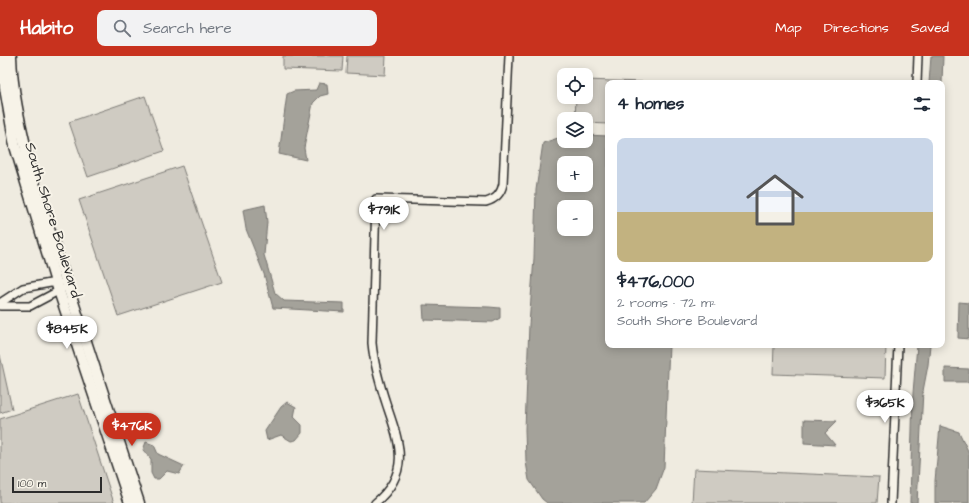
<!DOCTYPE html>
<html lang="en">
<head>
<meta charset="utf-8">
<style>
  :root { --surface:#fff; --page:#f2f2f3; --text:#1f2937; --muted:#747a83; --line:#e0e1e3; --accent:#c8321e }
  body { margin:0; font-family:"Architects Daughter",sans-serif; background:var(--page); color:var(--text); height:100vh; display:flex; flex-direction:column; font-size:15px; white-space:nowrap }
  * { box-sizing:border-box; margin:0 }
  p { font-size:13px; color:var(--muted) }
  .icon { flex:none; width:22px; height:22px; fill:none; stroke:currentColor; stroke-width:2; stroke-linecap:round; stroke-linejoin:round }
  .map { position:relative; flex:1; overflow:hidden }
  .sheet { position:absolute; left:605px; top:24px; width:340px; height:268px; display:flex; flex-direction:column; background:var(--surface); border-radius:8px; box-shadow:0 2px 10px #0003 }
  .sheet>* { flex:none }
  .controls { position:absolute; left:557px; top:12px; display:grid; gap:8px }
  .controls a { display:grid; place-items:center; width:36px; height:36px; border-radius:8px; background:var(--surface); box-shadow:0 2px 10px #0003; font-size:20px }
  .scale { position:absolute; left:12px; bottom:10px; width:90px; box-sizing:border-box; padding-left:4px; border:2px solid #2b2b2b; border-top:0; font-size:11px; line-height:14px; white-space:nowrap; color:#2b2b2b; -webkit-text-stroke:3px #f7f3e8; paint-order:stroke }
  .price { position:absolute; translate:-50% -34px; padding:0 9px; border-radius:14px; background:#fff; color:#222; font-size:13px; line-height:26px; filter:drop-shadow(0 1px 2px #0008) }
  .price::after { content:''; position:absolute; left:50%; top:24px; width:12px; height:9px; margin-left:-6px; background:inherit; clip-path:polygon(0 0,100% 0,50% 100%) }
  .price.selected { background:var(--accent); color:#fff }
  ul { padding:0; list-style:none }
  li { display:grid; align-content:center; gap:8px; height:212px; padding:0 12px }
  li+li { border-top:1px solid var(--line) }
  li span { display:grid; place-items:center; height:124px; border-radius:8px; color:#555 }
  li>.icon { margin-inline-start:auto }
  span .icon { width:72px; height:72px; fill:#fffc; stroke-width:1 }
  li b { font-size:17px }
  h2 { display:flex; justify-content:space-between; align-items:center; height:48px; padding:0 12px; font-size:17px }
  header { display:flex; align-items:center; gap:24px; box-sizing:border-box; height:56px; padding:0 20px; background:var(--accent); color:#fff }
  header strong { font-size:19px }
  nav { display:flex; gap:22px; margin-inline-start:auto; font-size:14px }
  .search { width:280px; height:36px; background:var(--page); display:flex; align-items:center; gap:10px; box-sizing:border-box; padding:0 14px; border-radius:8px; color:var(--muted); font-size:15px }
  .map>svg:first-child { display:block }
</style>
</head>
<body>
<header>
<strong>Habito</strong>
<div class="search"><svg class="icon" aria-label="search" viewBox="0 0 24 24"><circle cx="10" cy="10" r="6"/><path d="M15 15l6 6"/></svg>Search here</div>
<nav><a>Map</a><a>Directions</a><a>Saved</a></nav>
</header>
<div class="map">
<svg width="969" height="447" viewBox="0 0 969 447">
  <rect width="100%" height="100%" fill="#efebe0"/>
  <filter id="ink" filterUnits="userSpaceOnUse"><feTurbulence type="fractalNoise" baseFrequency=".025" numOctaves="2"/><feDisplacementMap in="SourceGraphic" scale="8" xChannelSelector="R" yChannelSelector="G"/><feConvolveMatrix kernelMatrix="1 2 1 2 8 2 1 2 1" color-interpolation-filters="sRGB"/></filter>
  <g filter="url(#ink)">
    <g fill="#cfcbc2" stroke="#7d7b76">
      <path d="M 283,0 L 343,0 L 342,15 L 283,13 Z"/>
      <path d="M 347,0 L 386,0 L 385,19 L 346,17 Z"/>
      <path d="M 586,24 L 643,26 L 643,27 L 608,27 L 608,68 L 586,67 L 586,63 L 575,63 L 576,41 L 586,41 Z"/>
      <path d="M 145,40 L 164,95 L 88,121 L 69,66 Z"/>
      <path d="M 182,110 L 222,226 L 118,260 L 79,144 Z"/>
      <path d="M 774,289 L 886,289 L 885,322 L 773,318 Z"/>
      <path d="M 0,299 L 12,353 L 0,357 Z"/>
      <path d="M 78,338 L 114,447 L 0,447 L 0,363 Z"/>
      <path d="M 694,413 L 879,421 L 877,447 L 692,447 Z"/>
    </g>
    <g fill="#a4a29a" stroke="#74726e" fill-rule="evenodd">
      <path d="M 931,0 L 943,0 L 942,27 L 929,27 Z"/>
      <path d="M 319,27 L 327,28 L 328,38 L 320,40 L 313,47 L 304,92 L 306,104 L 279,98 L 287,38 L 294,35 L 316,34 Z"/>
      <path d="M 586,79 L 608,80 L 608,289 L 669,289 L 664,411 L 656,433 L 644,447 L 547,447 L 542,443 L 529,424 L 526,406 L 525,373 L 529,269 L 534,202 L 536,134 L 543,87 L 564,80 L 564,85 L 586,85 ZM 564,107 L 586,107 L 586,129 L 564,129 ZM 564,151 L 586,151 L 586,173 L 564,173 Z"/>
      <path d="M 265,149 L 267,166 L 264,199 L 275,237 L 284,245 L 344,247 L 344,256 L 273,252 L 264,218 L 246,173 L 243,154 Z"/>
      <path d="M 959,246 L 969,247 L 969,283 L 958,282 Z"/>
      <path d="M 423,249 L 489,251 L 500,252 L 500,262 L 493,266 L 424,264 Z"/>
      <path d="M 917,289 L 930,289 L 928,309 L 923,335 L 917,447 L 910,447 L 913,337 Z"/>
      <path d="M 945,312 L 969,313 L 969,326 L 945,326 Z"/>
      <path d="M 287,346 L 296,351 L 294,361 L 302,369 L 302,377 L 296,384 L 291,385 L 281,379 L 267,384 L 265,375 L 281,351 Z"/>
      <path d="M 804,364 L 837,365 L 825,377 L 835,389 L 804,387 Z"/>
      <path d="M 940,370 L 959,376 L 969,397 L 969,447 L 935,447 L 935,425 Z"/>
      <path d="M 146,386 L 154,389 L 158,398 L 184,410 L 179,418 L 167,415 L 159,423 L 154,423 L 151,417 L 151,403 L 143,394 Z"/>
    </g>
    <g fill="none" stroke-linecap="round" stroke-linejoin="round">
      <defs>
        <g id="street">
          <path d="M 917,27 L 918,0"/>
          <path d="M 0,247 L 23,232 L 56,226 L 59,227"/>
          <path d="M 0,250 L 30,250 L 62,233"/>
          <path d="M 375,447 C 411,417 400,388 387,350 C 380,329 374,309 372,287 L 376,143 L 486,146 C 496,143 501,138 503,128 L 509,0"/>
          <path d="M 891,447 L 898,289"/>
        </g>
        <g id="secondary">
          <path d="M 3,0 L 5,32 L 15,90 L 56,226 L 130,447"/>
          <path d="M 11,0 C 12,41 24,83 33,124 L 139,447"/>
        </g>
      </defs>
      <use href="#street" stroke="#2b2b2b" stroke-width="10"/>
      <use href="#secondary" stroke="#2b2b2b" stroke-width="13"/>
      <use href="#street" stroke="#f7f3e8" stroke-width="7"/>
      <use href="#secondary" stroke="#f7f3e8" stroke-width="10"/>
    </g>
  </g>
  <g text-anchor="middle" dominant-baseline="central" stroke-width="4" stroke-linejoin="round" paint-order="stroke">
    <g font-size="15" fill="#2b2b2b" stroke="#f7f3e8">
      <text transform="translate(53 164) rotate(73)">South Shore Boulevard</text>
    </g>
  </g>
</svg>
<div class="controls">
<a><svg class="icon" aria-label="locate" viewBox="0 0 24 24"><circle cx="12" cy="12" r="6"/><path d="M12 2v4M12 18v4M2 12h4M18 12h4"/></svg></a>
<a><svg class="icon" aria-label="layers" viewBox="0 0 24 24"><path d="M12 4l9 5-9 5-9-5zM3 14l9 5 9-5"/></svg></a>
<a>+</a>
<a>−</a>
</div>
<div class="scale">100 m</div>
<b class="price" style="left:384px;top:175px">$791K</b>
<b class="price" style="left:67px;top:294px">$845K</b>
<b class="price" style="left:885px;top:368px">$365K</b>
<b class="price selected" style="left:132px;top:391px">$476K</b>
<section class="sheet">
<h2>4 homes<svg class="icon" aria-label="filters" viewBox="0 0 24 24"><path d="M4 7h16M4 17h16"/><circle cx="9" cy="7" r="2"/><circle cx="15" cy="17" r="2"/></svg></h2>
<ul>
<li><span style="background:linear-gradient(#c9d6e8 60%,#c2b280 0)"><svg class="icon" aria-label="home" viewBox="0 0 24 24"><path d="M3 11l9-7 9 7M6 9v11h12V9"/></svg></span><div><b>$476,000</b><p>2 rooms · 72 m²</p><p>South Shore Boulevard</p></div></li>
</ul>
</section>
</div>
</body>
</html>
